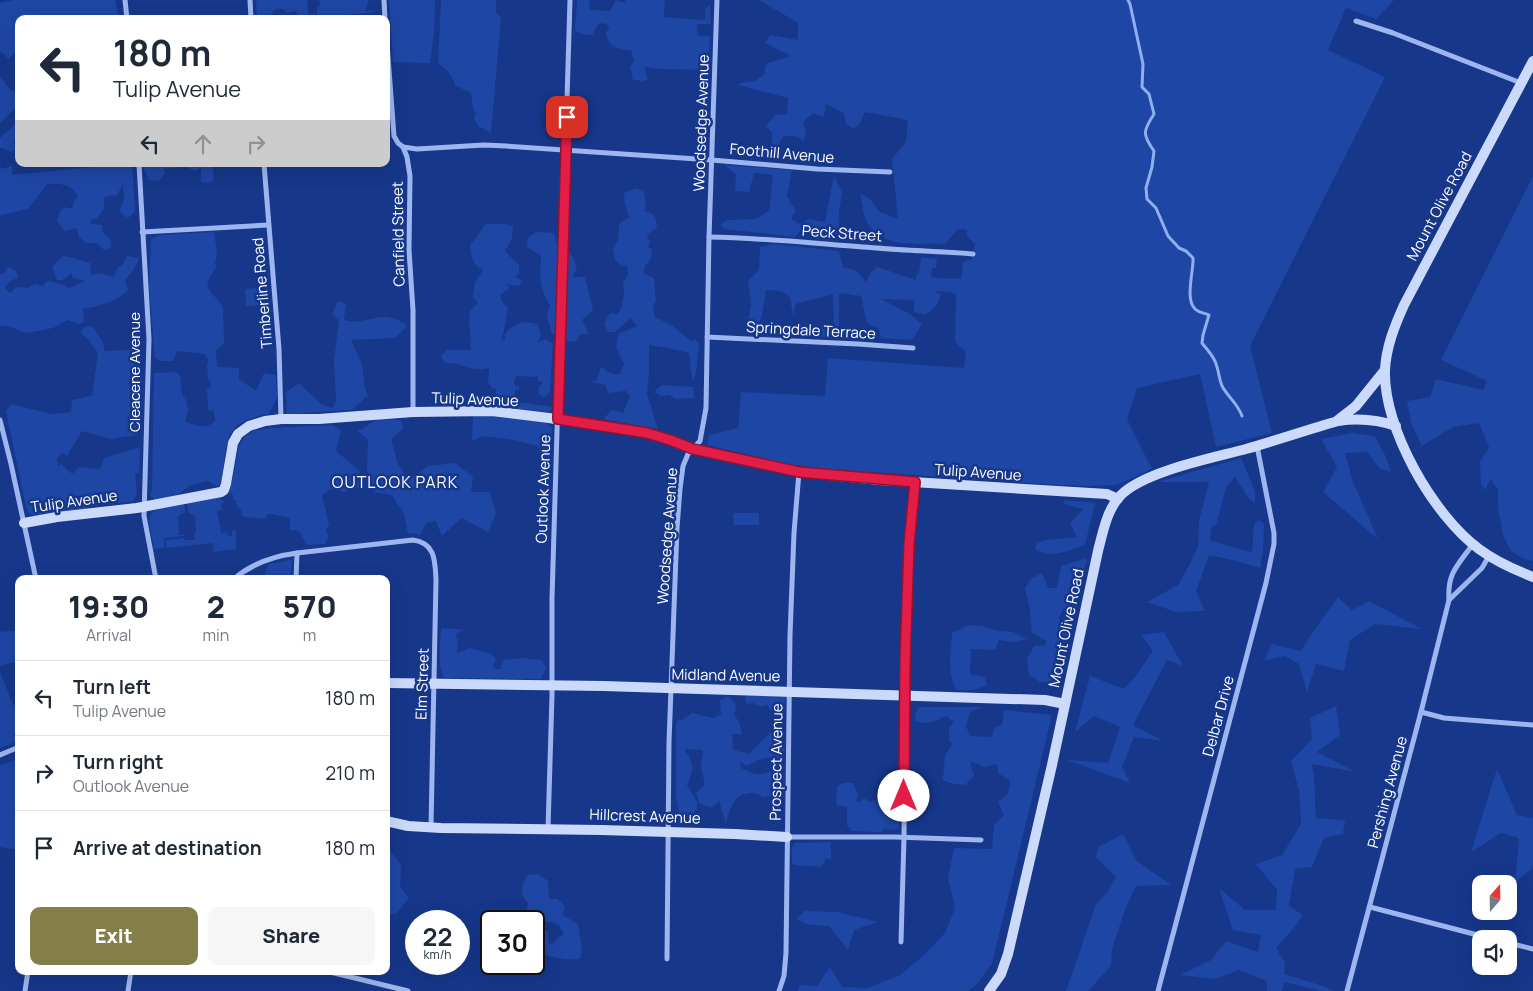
<!DOCTYPE html>
<html lang="en">
<head>
<meta charset="utf-8">
<style>
  body { margin:0; font-family:Manrope,sans-serif; background:#f6f6f7; color:#1f2937; height:100vh; display:flex; flex-direction:column; font-size:19px; white-space:nowrap }
  * { box-sizing:border-box; margin:0 }
  p { font-size:16px; color:#747a83 }
  .icon { flex:none; width:28px; height:28px; fill:none; stroke:currentColor; stroke-width:2; stroke-linecap:round; stroke-linejoin:round }
  .map { position:relative; flex:1; overflow:hidden }
  .side { position:absolute; left:15px; top:575px; width:375px; height:400px; display:flex; flex-direction:column; background:#fff; border-radius:10px; box-shadow:0 5px 20px #0002 }
  .side>* { flex:none }
  .hud { position:absolute; left:15px; top:15px; width:375px; height:152px; border-radius:10px; box-shadow:0 5px 20px #0002; background:#fff; color:#1f2937; overflow:hidden }
  .needle { width:32px; rotate:20deg }
  .fabs { position:absolute; left:1472px; top:875px; display:grid; gap:10px }
  .fabs a { display:grid; place-items:center; width:45px; height:45px; border-radius:10px; background:#fff; box-shadow:0 5px 20px #0002; font-size:25px }
  .speed { position:absolute; left:405px; top:910px; display:flex; gap:10px; font-size:25px; font-weight:700; text-align:center }
  .speed>* { display:grid; place-content:center; width:65px; height:65px; border-radius:50%; background:#fff; box-shadow:0 5px 20px #0002; line-height:1 }
  .speed small { font-size:12px; font-weight:400 }
  .speed .limit { border:2px solid #111; border-radius:8px; background:#fff; color:#111 }
  .pin { position:absolute; display:grid; place-items:center; width:42px; height:42px; color:#fff; margin:-21px; border-radius:10px; box-shadow:0 2px 8px #0006 }
  .me { position:absolute; width:55px; margin:-28px; rotate:0deg; stroke-linejoin:round; filter:drop-shadow(0 0 4px #0008) }
  .turn { display:flex; align-items:center; gap:18px; height:105px; padding:0 15px; font-size:22px }
  .turn .icon { width:65px; height:65px; stroke-width:2.5 }
  .turn b { display:block; font-size:35px; line-height:42px }
  .lanes { display:flex; align-items:center; height:48px; padding:0 15px; background:#0003; justify-content:center; gap:25px; direction:ltr }
  .lanes .off { opacity:.35 }
  .eta { display:flex; justify-content:space-evenly; align-items:center; height:85px; text-align:center }
  .eta b { font-size:30px; font-weight:800; line-height:35px }
  .cta { display:flex; gap:10px; margin-top:auto; padding:10px 15px }
  .cta a { flex:1; height:58px; border-radius:10px; background:#847f48; color:#fff; font-size:20px; font-weight:800; line-height:58px; text-align:center }
  .cta a+a { background:#f6f6f7; color:#1f2937 }
  ul { padding:0; list-style:none }
  li { display:flex; align-items:center; gap:15px; height:75px; padding:0 15px; border-top:1px solid #e0e1e3 }
  li div { flex:1 }
  li b { display:block; font-size:19px }
  li em { font-style:normal }
  .map>svg:first-child { display:block }
</style>
</head>
<body>
<div class="map">
<svg width="1533" height="991" viewBox="0 0 1533 991">
  <rect width="100%" height="100%" fill="#16378a"/>
  <g fill="#1e46a4">
    <path d="M13,0H115L119,19H19V39L16,40V51L9,59L0,51V3Z"/>
    <path d="M256,0H307L309,19H299L297,12L294,11L288,13C284,8 278,8 273,11L271,19H257Z"/>
    <path d="M319,0H369L365,11L375,10V12L327,17V19H317V7L320,6Z"/>
    <path d="M389,0H435L434,33L430,63L393,62Z"/>
    <path d="M441,0H496V13L501,17L491,133L478,126L474,118L476,113L473,109L471,93L455,85C453,75 446,69 438,63Z"/>
    <path d="M577,0H589L590,9L591,10L610,11L616,0L625,3L626,2L624,0H665L664,17L705,20V9L710,5L711,24H697L698,36H710L708,70L659,69L644,67L648,79L643,81L633,80L630,67L634,61L631,50C620,51 607,46 606,33L609,28L607,24L599,23L592,35L581,34L575,30Z"/>
    <path d="M759,0H1394L1376,19L1346,8L1328,50L1385,77L1250,346L1272,433L1216,447L1200,374L1137,388L1127,419L1152,469L1116,485L1091,486L1057,485L827,469L788,464L707,445L709,435L738,428L741,392L825,396L828,358L964,368L966,352L955,342L956,293L933,291L941,294C938,305 934,310 924,315L914,312V300L881,299L910,314L922,324L912,340L881,338L879,329L867,323L861,296L839,293V327L852,329L848,338L807,336L806,329L834,328L833,294L796,304L793,316L790,297L781,291L766,290L762,316L752,334H746L751,303L748,281L759,270L760,247L773,244L839,251L843,267L857,271L866,282L870,273L877,267L916,280V276L919,272L921,257L937,259L936,268H932L931,277L949,279V278L961,279L963,263L967,260H972L975,244L967,237V230L958,229L945,244C919,243 884,249 868,224C863,216 862,202 860,193L871,200L880,212L898,219L892,159L906,142L908,120L865,112L860,123L854,129L846,124L844,113L826,104L824,117L813,113L803,122L806,131L804,141L795,136H784C776,145 781,149 775,159L772,152V133L766,126L775,115L787,114L788,98L738,85L739,83L755,81L764,75L765,66L768,63L791,56L765,43L770,35L798,40V23Z"/>
    <path d="M0,77L11,90L19,94V105L0,123Z"/>
    <path d="M19,121V139L14,140V149L12,152L0,147V138Z"/>
    <path d="M105,164H132L135,211L128,218L119,211L124,200L123,184L117,195L104,197V209L97,218L90,220L91,224L102,225V231L111,241L110,249L104,250L97,243H86L79,237L77,228L64,231L57,221L59,214L64,207L73,209V202L78,197C72,183 61,184 47,184L28,209C19,210 8,215 0,215V167L5,169L12,165V175L103,166Z"/>
    <path d="M144,164H212L214,179L209,183L201,182V168L195,171L186,167L163,169L165,172L159,181L149,180L144,169Z"/>
    <path d="M724,165L792,170L787,196L796,211L791,219L799,224L809,219L825,222L834,175L842,193L839,212L838,241L816,239L815,230L808,233L800,231L795,237L724,229L720,224L728,220L755,219L769,211L773,175L754,173L749,192L735,191L736,174Z"/>
    <path d="M1533,176V561L1524,559L1511,551L1503,536L1498,507V490L1491,479L1485,490L1481,485L1480,462L1489,447L1479,423L1453,427L1422,446L1411,423L1407,401L1430,397L1436,379L1483,390L1487,381L1441,360Z"/>
    <path d="M636,188L644,192L646,206L644,211L653,214L656,220L657,228L648,234L647,238L650,242L648,247L652,250L651,259L644,267V274L654,278L655,294L656,300L653,307L655,317L671,325L691,341L695,340L699,344L696,373L693,381C690,372 691,363 689,353L667,348L649,345V373L647,394L658,429L603,419L612,410L623,413L630,396L626,391L608,393L605,385L591,382L597,380L601,367C607,371 613,376 620,374L624,364L616,348L618,334L637,326L631,318L615,332H608L604,324L610,313L618,314L622,306L624,294L623,283L628,274L627,266L619,264L615,259L613,249L618,240L619,224L629,217L625,205L624,193Z"/>
    <path d="M486,224H505L513,226L512,238L505,251L519,265V273L515,277L522,280L519,286L505,284L510,288L500,295L502,302L508,307L502,340H505V334C515,322 523,320 537,324L541,334L538,342L545,339L553,343L550,391L547,396L543,397L538,393L539,387L543,383L538,380V376L535,375L537,377L516,376L514,384L516,386H519V390H515V396H512V401L553,407L549,412L482,405H489L491,400H495L496,389L492,388L488,382L489,368C478,371 470,368 460,365C454,363 450,364 444,362L441,356L447,350H471C471,336 468,324 470,311L478,303L473,297L475,282L483,270C472,265 471,256 470,245Z"/>
    <path d="M214,232L217,253L215,264L217,266L207,282L209,290L223,306L224,343L216,351L217,366L219,367L239,368V379L256,391L264,373L276,375L277,398L269,414C229,421 228,432 223,469C222,475 223,482 217,487L208,481L189,486L174,497L155,500L150,495L152,490L154,373L176,372L180,376L182,394L187,402L188,411L185,421C194,426 208,430 215,420L214,411L208,410L207,389L211,388L210,381L208,380L207,364L209,361L204,354L180,351L177,352L173,361H160L155,358L149,286L151,239L160,235Z"/>
    <path d="M537,232L554,233L558,248C572,249 573,257 577,269L572,277H585L593,310L582,320L589,334H581L575,342L563,340L552,334L547,316L550,305C539,290 540,274 541,256L527,247C527,239 528,236 537,232Z"/>
    <path d="M63,256L73,258L90,263L91,275L100,273L114,277L117,268L122,265L127,256L140,258L132,272L125,280L128,290C117,302 99,306 83,309L84,322L79,324L68,320L53,328L26,333L8,326H0V274H4L8,267C15,269 17,270 18,278L13,280L10,281L5,288L10,293L16,287L28,288L36,284L43,286L47,281L59,283L69,288L85,281L73,278L71,273L63,280H57L52,267Z"/>
    <path d="M260,288L261,305L246,306L245,289Z"/>
    <path d="M338,301L346,304L344,320C368,327 382,306 407,326L395,338L351,340L362,364L365,389L368,395L352,410L287,414L286,392L299,383L321,404L332,408L336,401L334,361L339,321L332,314Z"/>
    <path d="M86,326L93,327L103,343L105,351L131,350L141,357L138,435L111,439L82,431L67,456L61,453L56,461L59,463L57,465L59,466L60,463L61,464L71,473H74L78,467L99,469L102,465L104,458L140,447L139,473H135L137,493L133,501L86,507V509L34,516L28,512L26,507L6,411L11,404L52,414L71,412L72,400L92,396L98,354L87,338L81,334L83,329Z"/>
    <path d="M662,385L693,387L694,398L676,399L669,395L661,396L654,392Z"/>
    <path d="M473,415H492L547,423L552,428L551,451L542,452L537,446L514,440L491,437L483,436L472,441Z"/>
    <path d="M378,419L401,420L403,429L391,439L398,464L408,480L428,466L455,463L473,477L471,492H490L496,514L488,532L461,518L442,536L436,521L426,523L420,535L414,533L408,534L404,514L392,495L374,492L367,472L368,440L358,431Z"/>
    <path d="M333,425L341,430L336,451L359,470L361,481L359,488L344,492L331,489L322,495L329,525L326,531L329,536L325,544L307,545L299,531L290,530V518L271,514L266,515V519L244,517L243,515H241L242,510L238,507L237,508L236,500H233V495L229,491L231,486L239,446L245,436L253,431L271,428Z"/>
    <path d="M1352,433L1375,436L1385,455L1391,472L1380,469L1367,452L1345,453L1353,482L1378,539L1323,492L1337,467L1321,439Z"/>
    <path d="M1241,458L1255,491V503L1249,499L1235,477L1226,488L1216,525L1211,528L1210,541L1252,552L1254,524L1259,520L1264,524L1263,552L1260,568L1233,560L1209,555L1196,591L1205,611L1176,612L1147,602L1178,585L1191,562L1198,546L1199,520L1209,482H1157Z"/>
    <path d="M221,496L220,499L226,502L221,504L222,510L217,511L221,533L227,532L228,536H232V531L236,530V549L214,552L213,543L166,548V540L184,538V540H195L194,533H196L195,516L188,512L187,502Z"/>
    <path d="M1065,500L1095,503L1085,545C1069,550 1050,560 1035,549L1037,543L1046,540L1077,537L1070,523L1083,509L1063,504Z"/>
    <path d="M184,503L185,512L178,516L179,535H184V536L164,538V548L154,549L149,521L151,513L160,508Z"/>
    <path d="M733,513H759V525H734Z"/>
    <path d="M1087,558L1074,615L1064,608L1059,617L1061,625L1069,627L1057,683L1040,682L1029,675L1027,659L1034,646L1046,645V641L1032,633L1029,605L1025,588L1032,578L1042,573L1048,588H1057L1061,566Z"/>
    <path d="M292,560L291,579H264L266,570L269,564Z"/>
    <path d="M1338,597L1352,610L1369,601L1422,629L1375,624L1350,640L1344,671L1316,664L1307,692L1299,664L1285,656L1264,661L1272,644L1301,651L1312,633Z"/>
    <path d="M969,625L983,626L994,630L1013,632L1027,639L1014,642L999,640L995,650L971,649L970,674L985,677L987,686L972,690H957C946,674 951,652 952,633Z"/>
    <path d="M441,628L465,630L456,634L458,644L457,653L469,648L489,653L496,658L493,667L496,669H500L504,660L522,658L542,660L546,668L541,679L445,678C436,668 441,642 441,628Z"/>
    <path d="M19,630V661L0,666V632Z"/>
    <path d="M1164,632L1183,666L1167,660L1133,725L1163,741L1134,737L1122,767L1130,783L1067,760L1108,763L1120,727L1094,716L1075,732L1090,676L1124,689L1135,677L1153,651L1141,635Z"/>
    <path d="M0,672L13,705H19V741L0,748Z"/>
    <path d="M750,693L783,694L786,698L784,704L777,711L771,710L766,704L762,707L753,703L747,704L745,697Z"/>
    <path d="M728,696C735,702 738,705 734,714L740,724L742,734H732L733,750L749,754L770,733L781,735L785,743L784,757L779,761L776,757C770,758 763,758 758,760C754,763 751,764 746,766L740,761L741,768C747,771 754,775 761,774C768,773 771,771 778,771L779,778L784,782V794L773,797L766,796L762,798L759,794C736,789 730,806 726,824L719,801L712,808L699,803L696,793L705,785L701,767L703,750L684,749C694,762 694,770 687,785L697,802V809L682,825L676,823V815L679,812L676,796V725L678,719L682,720L692,713L713,718L721,714L720,700Z"/>
    <path d="M1336,706L1340,735L1317,752L1356,772L1312,764L1314,776L1316,818L1345,820L1343,834L1324,838L1312,867L1295,869L1289,906L1303,915L1293,929L1276,948L1285,963L1284,974L1326,987L1333,991H1321L1284,982L1282,991H1267V981L1239,970L1216,979L1180,975L1211,960L1226,941L1258,952L1261,935L1233,930L1219,888L1245,910H1276L1277,890L1256,864L1282,855L1301,824L1299,791L1291,761L1312,739L1310,718Z"/>
    <path d="M919,707H983L970,712L966,726L970,736L992,737L994,728L1002,724L1004,710L1052,715L992,964L976,985L967,991H798L800,985L817,986L830,967L842,987L868,988L900,975L922,957L945,933L955,908L948,878L954,848L992,849L994,825L1004,815L998,802L1008,793L1010,781L998,773L997,764L984,767L970,761L974,776L965,785L949,783L943,780L945,756L952,744L949,740V728L954,722L946,716C934,721 929,726 916,721L915,715Z"/>
    <path d="M19,759V850L0,847V765Z"/>
    <path d="M1497,769L1517,815L1533,818V867L1515,883L1519,838L1501,833L1471,852Z"/>
    <path d="M844,783H853L858,794L856,801L860,802L864,798L870,802L878,799C885,803 892,803 899,807L897,815L899,818V829L893,830L884,829L881,832L851,831L847,825V807L837,805L836,801L837,786Z"/>
    <path d="M1123,834L1137,861L1171,885L1136,886L1125,909L1112,950L1111,966L1088,991H1066L1096,904L1108,892L1116,877L1096,857L1098,847Z"/>
    <path d="M831,842V859L825,858L824,864L822,865V867L794,865L792,863V847L795,843Z"/>
    <path d="M389,849L401,865L400,886L409,898L396,914H386V854Z"/>
    <path d="M538,874L548,881L549,899H557L565,906L563,915L578,924L582,951L580,959C564,960 545,958 534,947V930L540,929L548,931L549,943L553,944L557,938L564,934L559,925L552,922H539L526,913L528,903C519,894 521,885 528,875Z"/>
    <path d="M805,911L837,912L878,922L854,930L848,950L829,926L810,925L796,919Z"/>
  </g>
  <g fill="none" stroke-linecap="round" stroke-linejoin="round">
    <path stroke="#90aff2" stroke-width="3" d="M1128,0L1130,4L1143,64L1142,87L1149,94L1154,114C1143,131 1142,134 1154,151L1152,167L1146,188L1147,199L1156,208L1168,236L1179,248L1186,251L1193,258C1194,271 1183,304 1198,311C1201,313 1205,313 1209,315L1203,335L1202,343C1208,351 1215,357 1217,367C1219,373 1219,379 1222,386C1228,397 1238,404 1242,416"/>
    <g stroke="#9eb6ef" stroke-width="5">
      <path d="M125,0L127,19"/>
      <path d="M250,0L251,19"/>
      <path d="M384,0L385,19"/>
      <path d="M1356,21L1393,33L1521,83"/>
      <path d="M386,30L394,136L398,143L403,147L407,157L410,176L409,250L413,310V412"/>
      <path d="M403,147L417,149L484,145L506,146L712,160L817,169L890,172"/>
      <path d="M139,164L149,339L144,516L156,579"/>
      <path d="M264,164L279,349L281,419"/>
      <path d="M142,232L268,225"/>
      <path d="M709,237C765,238 821,244 877,248C909,251 941,251 973,254"/>
      <path d="M707,337L858,344L913,348"/>
      <path d="M0,420L11,464L36,579"/>
      <path d="M234,579C251,564 275,556 297,553L413,540C436,543 435,562 436,580L431,827"/>
      <path d="M296,579L297,553"/>
      <path d="M1449,600L1482,568L1489,556"/>
      <path d="M1421,712L1444,718L1533,725"/>
      <path d="M0,755L19,747"/>
      <path d="M548,829L552,695V598L570,0"/>
      <path d="M787,837H895L981,840"/>
      <path d="M1370,907L1493,939"/>
      <path d="M901,942L904,837L906,658L909,545L915,482"/>
      <path d="M1509,943L1533,949"/>
      <path d="M667,959L669,742L677,528L680,489L683,466L688,454L700,441L706,408L709,237L717,0"/>
      <path d="M326,971L408,991"/>
      <path d="M25,991L28,971"/>
      <path d="M128,991L131,971"/>
      <path d="M779,991L784,976L786,953L790,635L794,533L799,472"/>
      <path d="M1158,991L1266,583L1274,544V533L1257,446"/>
      <path d="M1347,991L1421,712L1449,600C1447,573 1458,565 1473,544"/>
    </g>
    <g stroke="#cbd9fa" stroke-width="10">
      <path d="M1533,61L1404,305C1395,325 1386,347 1385,370C1383,428 1433,515 1479,549C1495,561 1515,570 1533,577"/>
      <path d="M1338,420L1356,406L1385,370"/>
      <path d="M24,523L57,517L137,508L221,492L224,490L226,484L233,443L238,434L249,426L265,421L281,419H319L413,412L492,411L549,418L647,433L670,440L693,449L799,472L880,480L1107,494L1118,499"/>
      <path d="M386,683L603,686L1045,700L1065,704"/>
      <path d="M386,821L408,826L441,828L601,830L735,834L787,837"/>
      <path d="M989,991L1001,974L1008,954L1052,765L1098,551C1103,532 1107,509 1121,495C1145,471 1213,458 1246,449C1277,440 1307,430 1338,421C1358,418 1376,419 1396,426"/>
    </g>
  </g>
  <g fill="none" stroke-linecap="round" stroke-linejoin="round">
    <g stroke="#92132f" stroke-width="12">
      <path id="route" d="M567,117L558,419L647,433L670,440L693,449L799,472L915,482L909,545L905,664L904,796"/>
    </g>
    <use href="#route" stroke="#e11d48" stroke-width="9"/>
  </g>
  <g text-anchor="middle" dominant-baseline="central" stroke-width="5" stroke-linejoin="round" paint-order="stroke">
    <g font-size="15" fill="#fff" stroke="#16378a">
      <text transform="translate(701 123) rotate(-88)">Woodsedge Avenue</text>
      <text transform="translate(782 153) rotate(5)">Foothill Avenue</text>
      <text transform="translate(1439 206) rotate(-62)">Mount Olive Road</text>
      <text transform="translate(842 233) rotate(4)">Peck Street</text>
      <text transform="translate(398 234) rotate(-91)">Canfield Street</text>
      <text transform="translate(262 293) rotate(-95)">Timberline Road</text>
      <text transform="translate(811 330) rotate(3)">Springdale Terrace</text>
      <text transform="translate(134 372) rotate(-90)">Cleacene Avenue</text>
      <text transform="translate(475 399) rotate(2)">Tulip Avenue</text>
      <text transform="translate(978 472) rotate(4)">Tulip Avenue</text>
      <text transform="translate(543 489) rotate(-88)">Outlook Avenue</text>
      <text transform="translate(74 501) rotate(-8)">Tulip Avenue</text>
      <text transform="translate(667 536) rotate(-86)">Woodsedge Avenue</text>
      <text transform="translate(1066 628) rotate(-78)">Mount Olive Road</text>
      <text transform="translate(726 675) rotate(1)">Midland Avenue</text>
      <text transform="translate(422 684) rotate(-88)">Elm Street</text>
      <text transform="translate(1218 716) rotate(-75)">Delbar Drive</text>
      <text transform="translate(776 762) rotate(-89)">Prospect Avenue</text>
      <text transform="translate(1387 792) rotate(-75)">Pershing Avenue</text>
      <text transform="translate(645 816) rotate(2)">Hillcrest Avenue</text>
    </g>
    <g font-size="16" letter-spacing="1" fill="#fff" stroke="#16378a">
      <text x="395" y="482">OUTLOOK PARK</text>
    </g>
  </g>
</svg>
<div class="fabs">
<a><svg class="needle" viewBox="-14 -14 28 28"><path d="M0-13l5 13h-10z" fill="#e53935"/><path d="M0 13l5-13h-10z" fill="#747a83"/></svg></a>
<a><svg class="icon" aria-label="sound" viewBox="0 0 24 24"><path d="M4 9h4l5-4v14l-5-4H4zM17 9q2 3 0 6"/></svg></a>
</div>
<div class="speed"><div>22<small>km/h</small></div><div class="limit">30</div></div>
<div class="pin" style="left:567px;top:117px;background:#d93025"><svg class="icon" aria-label="arrive" viewBox="0 0 24 24"><path d="M6 21V4h12l-3 4 3 4H6"/></svg></div>
<svg class="me" style="left:904px;top:796px" viewBox="-20 -20 40 40"><circle r="19" fill="#fff"/><path d="M0-13L10 11 0 6-10 11z" fill="#e11d48"/></svg>
<div class="hud">
<div class="turn"><svg class="icon" aria-label="left" viewBox="0 0 24 24"><path d="M17 20v-9H6M10 6l-5 5 5 5"/></svg><div><b>180 m</b>Tulip Avenue</div></div>
<div class="lanes"><svg class="icon" aria-label="left" viewBox="0 0 24 24"><path d="M17 20v-9H6M10 6l-5 5 5 5"/></svg><svg class="icon off" aria-label="ahead" viewBox="0 0 24 24"><path d="M12 20V5M6 11l6-6 6 6"/></svg><svg class="icon off" aria-label="right" viewBox="0 0 24 24"><path d="M7 20v-9h11M14 6l5 5-5 5"/></svg></div>
</div>
<section class="side">
<div class="eta">
<div><b>19:30</b><p>Arrival</p></div>
<div><b>2</b><p>min</p></div>
<div><b>570</b><p>m</p></div>
</div>
<ul>
<li><svg class="icon" aria-label="left" viewBox="0 0 24 24"><path d="M17 20v-9H6M10 6l-5 5 5 5"/></svg><div><b>Turn left</b><p>Tulip Avenue</p></div><em>180 m</em></li>
<li><svg class="icon" aria-label="right" viewBox="0 0 24 24"><path d="M7 20v-9h11M14 6l5 5-5 5"/></svg><div><b>Turn right</b><p>Outlook Avenue</p></div><em>210 m</em></li>
<li><svg class="icon" aria-label="arrive" viewBox="0 0 24 24"><path d="M6 21V4h12l-3 4 3 4H6"/></svg><div><b>Arrive at destination</b></div><em>180 m</em></li>
</ul>
<div class="cta"><a>Exit</a><a>Share</a></div>
</section>
</div>
</body>
</html>
